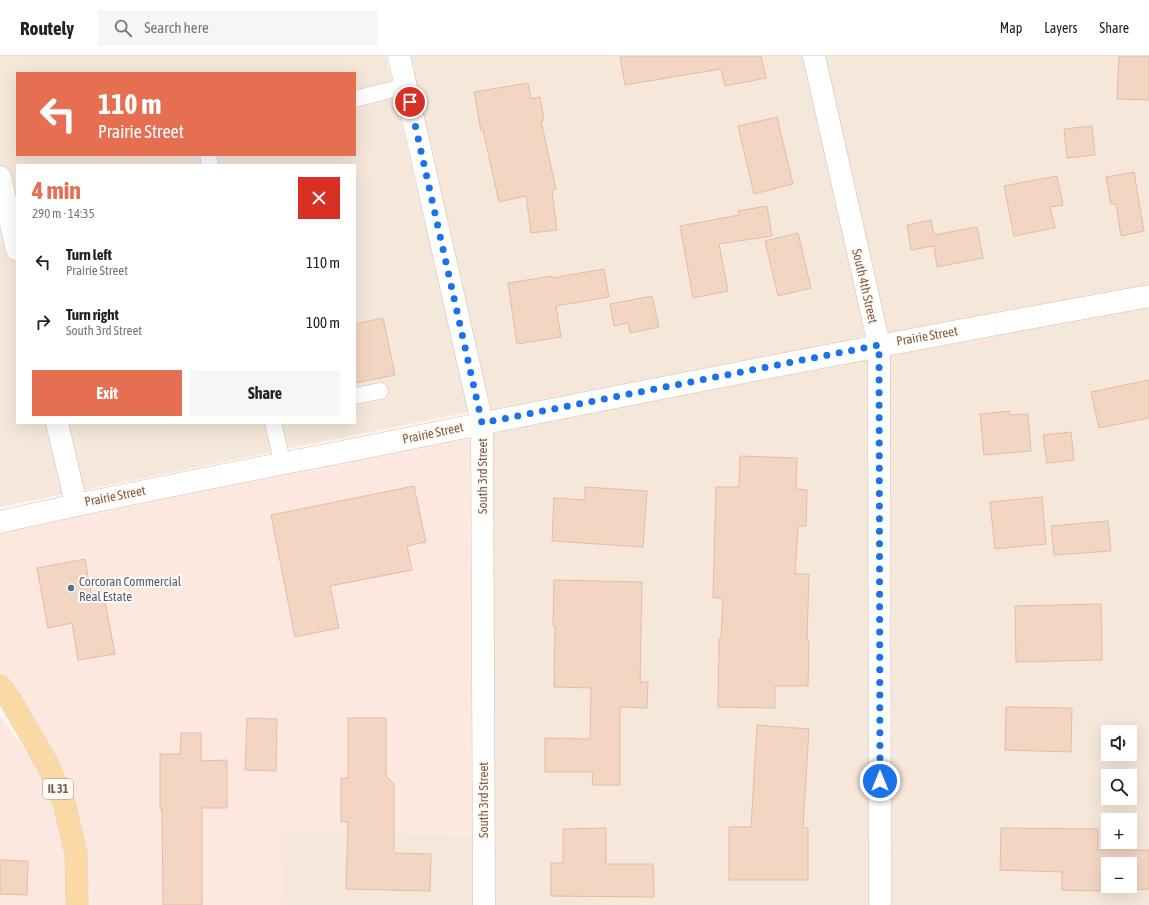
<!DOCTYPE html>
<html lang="en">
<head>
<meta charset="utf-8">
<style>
  body { margin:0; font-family:"Asap Condensed",sans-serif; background:#f6f6f6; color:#222; height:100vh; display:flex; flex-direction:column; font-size:15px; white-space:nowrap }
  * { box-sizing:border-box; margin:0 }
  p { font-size:13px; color:#767676 }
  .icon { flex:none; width:22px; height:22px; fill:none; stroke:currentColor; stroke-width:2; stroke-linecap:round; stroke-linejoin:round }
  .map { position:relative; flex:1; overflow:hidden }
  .drawer { position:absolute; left:16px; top:108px; width:340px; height:260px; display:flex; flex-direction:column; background:#fff; border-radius:0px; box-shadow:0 4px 16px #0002 }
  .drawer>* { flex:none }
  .top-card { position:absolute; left:16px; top:16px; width:340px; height:84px; border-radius:0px; box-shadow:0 4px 16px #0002; background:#e76f51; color:#fff; overflow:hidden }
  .buttons { position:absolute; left:1101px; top:669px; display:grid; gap:8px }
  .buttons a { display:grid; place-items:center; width:36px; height:36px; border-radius:0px; background:#fff; box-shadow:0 4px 16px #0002; font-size:20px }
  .pin { position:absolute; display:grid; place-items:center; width:34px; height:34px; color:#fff; margin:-17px; border:2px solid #fff; border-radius:50%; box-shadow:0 1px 4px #0007 }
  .me { position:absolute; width:44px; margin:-22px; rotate:0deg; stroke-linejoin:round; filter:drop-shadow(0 0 3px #0008) }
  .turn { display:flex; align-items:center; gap:14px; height:84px; padding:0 16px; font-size:18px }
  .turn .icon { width:52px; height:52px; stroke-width:2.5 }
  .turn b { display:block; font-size:28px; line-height:34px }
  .round { display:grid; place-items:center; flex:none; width:42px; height:42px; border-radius:0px; background:#f6f6f6 }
  .headline { display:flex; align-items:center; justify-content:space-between; height:68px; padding:0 16px }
  h1 { font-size:24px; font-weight:700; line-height:30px; color:#e76f51 }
  .cta { display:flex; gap:8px; margin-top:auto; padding:8px 16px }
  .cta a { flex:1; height:46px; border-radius:0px; background:#e76f51; color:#fff; font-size:16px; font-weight:700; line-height:46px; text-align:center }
  .cta a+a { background:#f6f6f6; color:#222 }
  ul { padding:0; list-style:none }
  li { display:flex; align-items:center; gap:12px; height:60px; padding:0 16px }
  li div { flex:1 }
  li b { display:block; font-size:15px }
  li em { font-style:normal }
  header { display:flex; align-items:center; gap:24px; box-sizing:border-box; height:56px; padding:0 20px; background:#fff; border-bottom:1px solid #e0e0e0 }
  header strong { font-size:19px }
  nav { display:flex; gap:22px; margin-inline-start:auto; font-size:14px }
  .search { width:280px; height:36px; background:#f6f6f6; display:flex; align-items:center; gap:10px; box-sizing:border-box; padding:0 14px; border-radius:0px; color:#767676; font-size:15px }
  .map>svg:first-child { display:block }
</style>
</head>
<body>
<header>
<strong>Routely</strong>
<div class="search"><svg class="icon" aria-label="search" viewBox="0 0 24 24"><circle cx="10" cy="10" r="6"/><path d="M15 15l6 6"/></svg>Search here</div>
<nav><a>Map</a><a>Layers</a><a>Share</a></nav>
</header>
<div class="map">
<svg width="1149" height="849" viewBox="0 0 1149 849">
  <rect width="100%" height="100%" fill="#fdf6ec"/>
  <g fill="#f5e8da" fill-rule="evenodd">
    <path d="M0,0H386L469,356L0,451ZM17,17H355V99H17ZM17,109H355V367H17Z"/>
    <path d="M410,0H805L868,281L488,357Z"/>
    <path d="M822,0H1149V230L886,281Z"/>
    <path d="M1149,249V849H492L491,373ZM1108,676H1130V698H1108ZM1108,720H1130V742H1108ZM1108,764H1130V786H1108ZM1108,808H1130V830H1108Z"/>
    <path d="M281,775L479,780L478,849H282Z"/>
  </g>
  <g fill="#fde8e0">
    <path d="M474,379L479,780L281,775L282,849H84L82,796L0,627V475Z"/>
    <path d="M0,660L43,718L70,800L71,849H0Z"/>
  </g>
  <g fill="#f3d5c3" stroke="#e6bba3" fill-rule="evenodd">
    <path d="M620,0H761L766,22L725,30L721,13L625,29Z"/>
    <path d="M1119,0H1149V44L1117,43Z"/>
    <path d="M528,27L531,43L540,41L544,64L541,65L556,133L552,134L557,174L531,177L526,140L499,146L483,74L481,75L474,36Z"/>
    <path d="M777,61L793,128L754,138L738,70Z"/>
    <path d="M1092,70L1095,99L1067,102L1064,73Z"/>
    <path d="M1134,116L1144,175L1121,180L1116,148H1111L1106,121Z"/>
    <path d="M1057,120L1063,149L1050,151L1055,172L1014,180L1004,130Z"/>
    <path d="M767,150L772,180L719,188L728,235L693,242L680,170L739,159L738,155Z"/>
    <path d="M931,164L934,179L977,171L983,202L937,211L934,190L911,194L907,169Z"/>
    <path d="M798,177L811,232L778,240L765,185Z"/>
    <path d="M604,213L609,241L556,250L561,281L517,288L508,227L552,220V222Z"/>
    <path d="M652,240L659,271L630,277L628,267L614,270L610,248Z"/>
    <path d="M383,262L395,319L355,327V268Z"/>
    <path d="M1149,324V362L1099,372L1091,336Z"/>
    <path d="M1010,355V359L1028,358L1031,395L984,399L980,358Z"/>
    <path d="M1071,376L1074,404L1047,407L1043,379Z"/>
    <path d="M740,400L797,402L796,433L807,434L806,470H798L795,518H809L807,584H809L808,630H775V652L718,651L719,583H721L723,542H713L716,431H739Z"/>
    <path d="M414,430L426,486L407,490L412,514L330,530L339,572L295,581L271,459Z"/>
    <path d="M585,431L647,435L643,491L552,485L554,442L585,444Z"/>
    <path d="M1042,441L1046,488L995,493L990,446Z"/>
    <path d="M1108,465L1111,495L1054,499L1051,470Z"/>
    <path d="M85,503L91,537L103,535L115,598L78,604L72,567L48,572L37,512Z"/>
    <path d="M554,524L642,526L640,626H648L647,652L620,651V729H592L593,716H545V682L590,683L591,632L554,631L555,570H553Z"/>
    <path d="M1101,548L1102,604L1016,606L1015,550Z"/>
    <path d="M1006,651L1072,652L1071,696L1005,694Z"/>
    <path d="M247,662L277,663L276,715L245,714Z"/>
    <path d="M348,662H386V720L394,728V797L431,798L430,835L346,833L348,766H341V722H348Z"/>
    <path d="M757,669L809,673L803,772H808V824H729V771H751Z"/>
    <path d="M181,677H201V705L227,704V752H202V849H163L162,753H160V698H180Z"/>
    <path d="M606,772V808H653L654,841L551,840V807H563V773Z"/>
    <path d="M1001,772L1098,773V794H1149V833L1097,835L1062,834V816L1000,814ZM1108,808H1130V830H1108Z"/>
    <path d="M0,804L28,805L27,839L0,838Z"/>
  </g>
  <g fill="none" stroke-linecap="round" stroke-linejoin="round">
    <g stroke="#d1beb0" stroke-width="17">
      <g id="lane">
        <path d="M355,43L406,30"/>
        <path d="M208,99L210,109"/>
        <path d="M355,340L380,335"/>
        <path d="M273,367L283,408"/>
      </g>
    </g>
    <g stroke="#d1beb0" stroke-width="23">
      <g id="street">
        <path d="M814,0L879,289L880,849"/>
        <path d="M0,121L17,194"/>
        <path d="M57,367L76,448"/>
      </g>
    </g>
    <g stroke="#d6c0b0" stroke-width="23">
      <g id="secondary">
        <path d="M399,0L482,367L484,849"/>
        <path d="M0,466C117,439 234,417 352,394C617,340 883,288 1149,240"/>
      </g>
    </g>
    <g stroke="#dad1cd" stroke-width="23">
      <path id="primary" d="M0,630L11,645L48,709L64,747L76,797L77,849"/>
    </g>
    <use href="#lane" stroke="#fff" stroke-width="16"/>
    <use href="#street" stroke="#fff" stroke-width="22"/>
    <use href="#secondary" stroke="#fff" stroke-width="22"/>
    <use href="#primary" stroke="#fbd9a5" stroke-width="22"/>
  </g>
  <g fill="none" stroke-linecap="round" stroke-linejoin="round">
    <path stroke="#1a73e8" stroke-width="7" stroke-dasharray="0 12.6" d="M410,46L482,367L879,289L880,725"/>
  </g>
  <circle fill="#5c6f8a" stroke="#fffaf3" stroke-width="1.5" cx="71" cy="532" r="4"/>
  <g text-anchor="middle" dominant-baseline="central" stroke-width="4" stroke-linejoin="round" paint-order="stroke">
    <rect fill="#fffaf3" stroke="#a28b7f" stroke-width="1" x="43" y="723" width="30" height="20" rx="3"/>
    <g font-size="12" font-weight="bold" fill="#7a5c4d">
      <text x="58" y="733">IL 31</text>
    </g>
    <g font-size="13" fill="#7a5c4d" stroke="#fffaf3">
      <text transform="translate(865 230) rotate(77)">South 4th Street</text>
      <text transform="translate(927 280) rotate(-10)">Prairie Street</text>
      <text transform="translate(433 377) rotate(-12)">Prairie Street</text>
      <text transform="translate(482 420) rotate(-90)">South 3rd Street</text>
      <text transform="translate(115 440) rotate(-11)">Prairie Street</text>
      <text transform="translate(483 744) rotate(-90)">South 3rd Street</text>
    </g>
    <g font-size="13" fill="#4e5e75" stroke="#fffaf3" text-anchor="start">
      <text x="79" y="525">Corcoran Commercial<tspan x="79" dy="15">Real Estate</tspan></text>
    </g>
  </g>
</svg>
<div class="buttons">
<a><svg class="icon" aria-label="sound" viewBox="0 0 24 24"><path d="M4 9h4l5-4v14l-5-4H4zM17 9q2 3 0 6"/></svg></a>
<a><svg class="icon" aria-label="search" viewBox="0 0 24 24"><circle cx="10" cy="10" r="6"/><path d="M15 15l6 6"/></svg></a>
<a>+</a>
<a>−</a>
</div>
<div class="pin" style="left:410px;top:46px;background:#d93025"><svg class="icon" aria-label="arrive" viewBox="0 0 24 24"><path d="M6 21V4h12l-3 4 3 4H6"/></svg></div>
<svg class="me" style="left:880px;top:725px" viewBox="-20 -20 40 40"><circle r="17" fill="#1a73e8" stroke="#fff" stroke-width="3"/><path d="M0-11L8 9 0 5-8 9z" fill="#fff"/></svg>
<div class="top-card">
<div class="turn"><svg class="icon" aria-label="left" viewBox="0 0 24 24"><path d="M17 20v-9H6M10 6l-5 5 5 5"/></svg><div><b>110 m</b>Prairie Street</div></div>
</div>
<section class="drawer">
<div class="headline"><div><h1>4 min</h1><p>290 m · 14:35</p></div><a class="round" style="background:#d93025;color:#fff"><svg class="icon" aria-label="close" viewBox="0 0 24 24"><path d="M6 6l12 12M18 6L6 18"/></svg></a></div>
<ul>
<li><svg class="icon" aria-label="left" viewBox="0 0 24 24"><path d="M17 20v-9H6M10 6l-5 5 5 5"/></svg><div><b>Turn left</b><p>Prairie Street</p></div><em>110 m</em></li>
<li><svg class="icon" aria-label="right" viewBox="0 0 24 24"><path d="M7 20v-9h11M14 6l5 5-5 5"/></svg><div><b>Turn right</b><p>South 3rd Street</p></div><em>100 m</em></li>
</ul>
<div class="cta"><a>Exit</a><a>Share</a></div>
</section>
</div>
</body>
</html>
